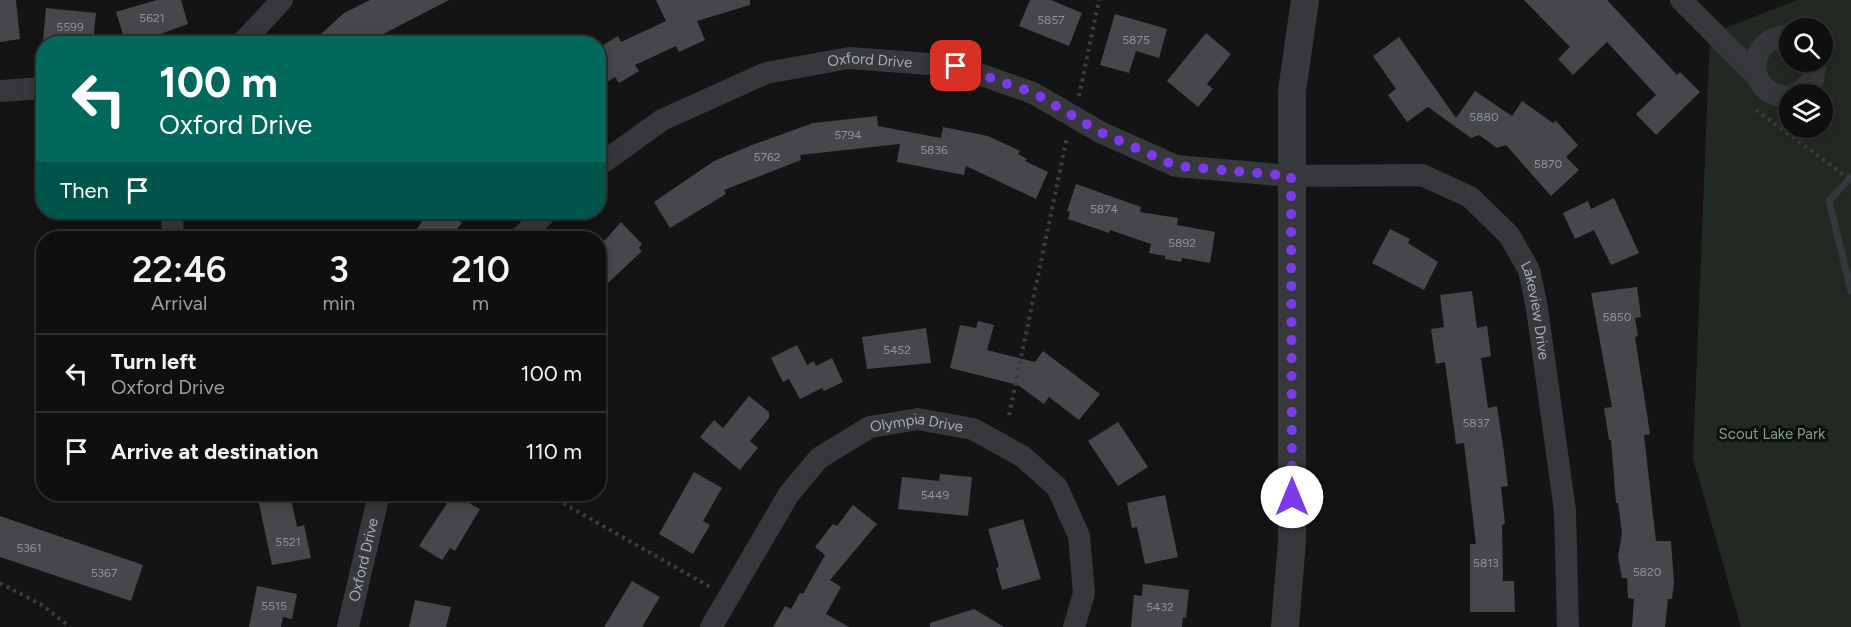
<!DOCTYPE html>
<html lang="en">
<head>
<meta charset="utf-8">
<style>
  body { margin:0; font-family:Figtree,sans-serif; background:#1d1d1e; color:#f1f3f6; height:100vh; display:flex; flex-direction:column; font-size:22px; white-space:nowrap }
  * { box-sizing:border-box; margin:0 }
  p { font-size:20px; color:#9b9c9f }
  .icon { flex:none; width:33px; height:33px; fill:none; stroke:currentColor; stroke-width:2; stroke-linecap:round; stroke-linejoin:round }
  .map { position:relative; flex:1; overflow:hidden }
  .details { position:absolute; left:36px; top:231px; width:570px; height:270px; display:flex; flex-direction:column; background:#0f0f10; border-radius:24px; box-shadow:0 3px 15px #0003,0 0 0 2px #2f2f30 }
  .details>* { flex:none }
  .hud { position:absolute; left:36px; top:36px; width:570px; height:183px; border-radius:24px; box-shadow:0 3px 15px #0003,0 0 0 2px #2f2f30; background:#00695c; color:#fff; overflow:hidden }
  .controls { position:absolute; left:1779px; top:18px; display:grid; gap:12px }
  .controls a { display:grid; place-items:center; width:54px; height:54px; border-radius:50%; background:#0f0f10; box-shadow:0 3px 15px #0003,0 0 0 2px #2f2f30; font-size:30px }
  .pin { position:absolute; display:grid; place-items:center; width:51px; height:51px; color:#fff; margin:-26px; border-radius:12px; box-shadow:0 3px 9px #0006 }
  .me { position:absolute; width:66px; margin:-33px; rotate:0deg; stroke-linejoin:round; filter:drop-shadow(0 0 4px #0008) }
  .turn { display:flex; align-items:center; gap:21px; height:126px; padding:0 24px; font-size:27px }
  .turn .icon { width:78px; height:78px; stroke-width:2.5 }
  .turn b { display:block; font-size:42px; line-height:51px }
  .then { display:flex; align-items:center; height:57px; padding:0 24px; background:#0003; gap:12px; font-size:22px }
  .eta { display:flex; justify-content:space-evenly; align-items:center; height:102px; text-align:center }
  .eta b { font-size:36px; font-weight:600; line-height:42px }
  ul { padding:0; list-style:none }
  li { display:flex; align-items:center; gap:18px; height:78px; padding:0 24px; border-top:2px solid #2f2f30 }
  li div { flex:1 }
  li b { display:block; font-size:22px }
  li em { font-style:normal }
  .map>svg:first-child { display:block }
</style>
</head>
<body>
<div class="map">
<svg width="1851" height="627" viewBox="0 0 1851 627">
  <rect width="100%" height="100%" fill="#141415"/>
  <path fill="#222923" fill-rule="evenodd" d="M1797,0H1851V627H1741L1693,458L1710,34ZM1790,28H1822V62H1790ZM1790,94H1822V128H1790Z"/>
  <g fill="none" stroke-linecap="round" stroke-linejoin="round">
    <path stroke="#31383e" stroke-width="7" d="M1851,177L1829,201L1851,291"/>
  </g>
  <g fill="#46474a">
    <path d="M0,0H16L20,39L0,42Z"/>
    <path d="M157,0H181L188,24L155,36L158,44H126L116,12Z"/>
    <path d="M370,0H449L364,44H310L344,13Z"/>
    <path d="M656,0H750V5L697,21L705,40L679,52L676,46L635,65L639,71L619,83L615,77L598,88V48L618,36L621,42L666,21Z"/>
    <path d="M1030,0H1051L1082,13L1069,46L1019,26Z"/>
    <path d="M1524,0H1607L1677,75L1680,72L1700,92L1656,135L1636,114L1656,95L1607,42L1573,75L1558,59L1570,47Z"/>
    <path d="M46,8L96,13L93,44L43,41Z"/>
    <path d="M1115,14L1167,29L1159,58L1136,51L1129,73L1100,65Z"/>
    <path d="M1206,33L1231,54L1207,84L1213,89L1198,107L1167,81Z"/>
    <path d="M1399,37L1456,118L1475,91L1512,116L1522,101L1553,123L1556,121L1578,145L1566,157L1579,170L1551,196L1506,145L1497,148L1479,135L1471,138L1428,107L1407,122L1388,95L1396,89L1373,56Z"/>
    <path d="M877,116L878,126L941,138L943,127L988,136L1020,151L1018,154L1027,159L1025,161L1048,172L1036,199L966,166L964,175L897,162L900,144L800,155L801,160L724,190L726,194L670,228L654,202L714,161L752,145L813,123Z"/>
    <path d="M1076,184L1141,207L1140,212L1178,218L1177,225L1215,232L1210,263L1182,258L1181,262L1165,259V256L1149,253L1151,244L1110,230L1109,233L1068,219L1070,212L1067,211Z"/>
    <path d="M1614,198L1639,253L1611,265L1594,230L1575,239L1563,213L1588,201L1591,209Z"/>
    <path d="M408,212H447L462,223L449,238H410L422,222Z"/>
    <path d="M621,222L642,244L639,248L642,251L607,284L598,275V248Z"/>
    <path d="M1390,229L1410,239L1408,243L1438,262L1424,290L1372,263Z"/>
    <path d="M1637,287L1641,317L1635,318L1638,336L1635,337L1650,434L1644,435L1656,541H1671L1674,583L1672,599H1668L1665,627H1632L1634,599L1628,598L1627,578H1622L1618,557L1622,533L1618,503H1616L1611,440H1609L1604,408L1612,407L1591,293Z"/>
    <path d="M1472,291L1477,328L1487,326L1491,356L1481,358L1488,408L1497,406L1504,453L1508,486L1501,487L1505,524L1502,525L1503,581H1514L1515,612H1470V544H1476L1464,443L1456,444L1445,362L1436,364L1431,329L1444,327L1440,295Z"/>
    <path d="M978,321L994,325L987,350L1035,362L1043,351L1100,394L1079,420L1049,397L1044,404L1018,385L950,368L960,325L976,328Z"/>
    <path d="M926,328L931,363L867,369L862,337Z"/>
    <path d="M797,345L807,365L814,361L816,366L832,358L843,382L824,391L822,388L800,399L789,379L783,382L771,358Z"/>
    <path d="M749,396L769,412V418L750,441L758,448L740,470L700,437L714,420L723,428Z"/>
    <path d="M1118,422L1148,467L1118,486L1088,441Z"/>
    <path d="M694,472L722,488L703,521L710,525L693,554L659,534Z"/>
    <path d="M940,474L972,477L968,516L898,509L902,477L939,481Z"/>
    <path d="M257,494H290L297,527L304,525L311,558L272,565Z"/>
    <path d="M453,494L480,509L455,551L450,548L442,560L419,546Z"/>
    <path d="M1165,495L1178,557L1145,564L1137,527L1132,528L1127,503Z"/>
    <path d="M853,505L877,524L830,580L841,587L826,614L849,627H773L785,606L791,609L800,593L803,594L825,555L815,547L833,524L837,526Z"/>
    <path d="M0,516L143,565L131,601L0,557Z"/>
    <path d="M1023,519L1041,579L1002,590L996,568L999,567L988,529Z"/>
    <path d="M632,581L660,597L642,627H604Z"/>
    <path d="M1143,584L1189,590L1186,618L1183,617L1182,627H1131L1134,595L1142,596Z"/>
    <path d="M257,586L297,594L292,619L283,617L281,627H249Z"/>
    <path d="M415,600L451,607L446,627H409Z"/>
    <path d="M974,609L1004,627H930V623Z"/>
  </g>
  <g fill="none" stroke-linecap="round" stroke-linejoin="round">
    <g stroke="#3b3d40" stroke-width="4" stroke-dasharray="3 4.5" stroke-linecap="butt">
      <path d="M1079,96L1099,0"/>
      <path d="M1756,110L1851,180"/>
      <path d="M1009,415L1067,137"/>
      <path d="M535,494L561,502L712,588"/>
      <path d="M0,583L42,605L70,627"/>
    </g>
    <g stroke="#37383b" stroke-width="22">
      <path d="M1681,0L1756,75"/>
      <path d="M1790,36C1744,36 1744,97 1790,97"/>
      <path d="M241,44L282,0"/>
      <path d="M0,91L44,88"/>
      <path d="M1797,94L1813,80L1816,62"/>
      <path id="s1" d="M598,166L662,120L766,73L849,58L956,66L1033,93L1100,132L1176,166L1291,176L1422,175L1470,197L1509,235L1529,270L1537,308L1565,511L1568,627"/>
      <path d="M172,212L173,238"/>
      <path d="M520,238L547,212"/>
      <path id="s2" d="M348,627L379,494"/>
      <path id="s3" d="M711,627L789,494L819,458L870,427L918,419L973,429L1022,456L1057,487L1079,536L1084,593L1074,627"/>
    </g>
    <path stroke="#37383b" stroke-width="28" d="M1285,627L1292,541V91L1305,0"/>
  </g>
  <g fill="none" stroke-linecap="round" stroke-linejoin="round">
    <path stroke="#7c3aed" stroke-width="10" stroke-dasharray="0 18" d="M956,66L1034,93L1100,132L1176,166L1291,176L1292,497"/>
  </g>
  <g text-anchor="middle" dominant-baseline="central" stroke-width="6" stroke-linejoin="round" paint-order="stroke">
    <g font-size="12" fill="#8f929a">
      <text x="152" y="18">5621</text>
      <text x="1051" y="20">5857</text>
      <text x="70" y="27">5599</text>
      <text x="1136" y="40">5875</text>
      <text x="1484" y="117">5880</text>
      <text x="848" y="135">5794</text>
      <text x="934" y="150">5836</text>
      <text x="767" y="157">5762</text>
      <text x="1548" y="164">5870</text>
      <text x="1104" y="209">5874</text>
      <text x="1182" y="243">5892</text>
      <text x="1617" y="317">5850</text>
      <text x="897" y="350">5452</text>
      <text x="1476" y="423">5837</text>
      <text x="935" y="495">5449</text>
      <text x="288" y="542">5521</text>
      <text x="29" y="548">5361</text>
      <text x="1486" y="563">5813</text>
      <text x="1647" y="572">5820</text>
      <text x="104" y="573">5367</text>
      <text x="274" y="606">5515</text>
      <text x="1160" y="607">5432</text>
    </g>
    <g font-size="15" fill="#a7abb4" stroke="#0f0f10">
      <text stroke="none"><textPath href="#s1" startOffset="298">Oxford Drive</textPath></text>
      <text stroke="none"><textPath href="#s1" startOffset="1062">Lakeview Drive</textPath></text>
      <text stroke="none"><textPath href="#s3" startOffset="308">Olympia Drive</textPath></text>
      <text stroke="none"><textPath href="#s2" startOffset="69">Oxford Drive</textPath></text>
    </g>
    <g font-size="15" fill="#809c82" stroke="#0f0f10">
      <text x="1772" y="434">Scout Lake Park</text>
    </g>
  </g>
</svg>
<div class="controls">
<a><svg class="icon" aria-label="search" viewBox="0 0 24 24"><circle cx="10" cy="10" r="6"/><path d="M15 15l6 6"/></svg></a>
<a><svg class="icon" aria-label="layers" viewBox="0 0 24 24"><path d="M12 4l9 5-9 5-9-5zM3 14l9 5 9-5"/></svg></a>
</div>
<div class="pin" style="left:956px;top:66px;background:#d93025"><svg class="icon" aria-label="arrive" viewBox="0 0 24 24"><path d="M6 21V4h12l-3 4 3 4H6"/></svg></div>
<svg class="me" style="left:1292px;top:497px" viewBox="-20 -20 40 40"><circle r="19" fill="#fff"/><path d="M0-13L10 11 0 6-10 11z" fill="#7c3aed"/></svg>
<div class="hud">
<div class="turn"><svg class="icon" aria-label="left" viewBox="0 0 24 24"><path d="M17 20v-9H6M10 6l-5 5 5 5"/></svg><div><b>100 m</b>Oxford Drive</div></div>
<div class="then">Then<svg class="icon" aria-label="arrive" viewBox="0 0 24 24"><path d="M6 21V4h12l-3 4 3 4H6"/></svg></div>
</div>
<section class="details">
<div class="eta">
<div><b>22:46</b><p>Arrival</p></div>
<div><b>3</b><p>min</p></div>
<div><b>210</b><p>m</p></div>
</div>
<ul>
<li><svg class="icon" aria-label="left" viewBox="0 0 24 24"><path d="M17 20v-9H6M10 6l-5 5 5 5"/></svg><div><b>Turn left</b><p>Oxford Drive</p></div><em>100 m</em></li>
<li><svg class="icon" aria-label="arrive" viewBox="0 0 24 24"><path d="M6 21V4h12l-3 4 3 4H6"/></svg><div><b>Arrive at destination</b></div><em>110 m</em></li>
</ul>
</section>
</div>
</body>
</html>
